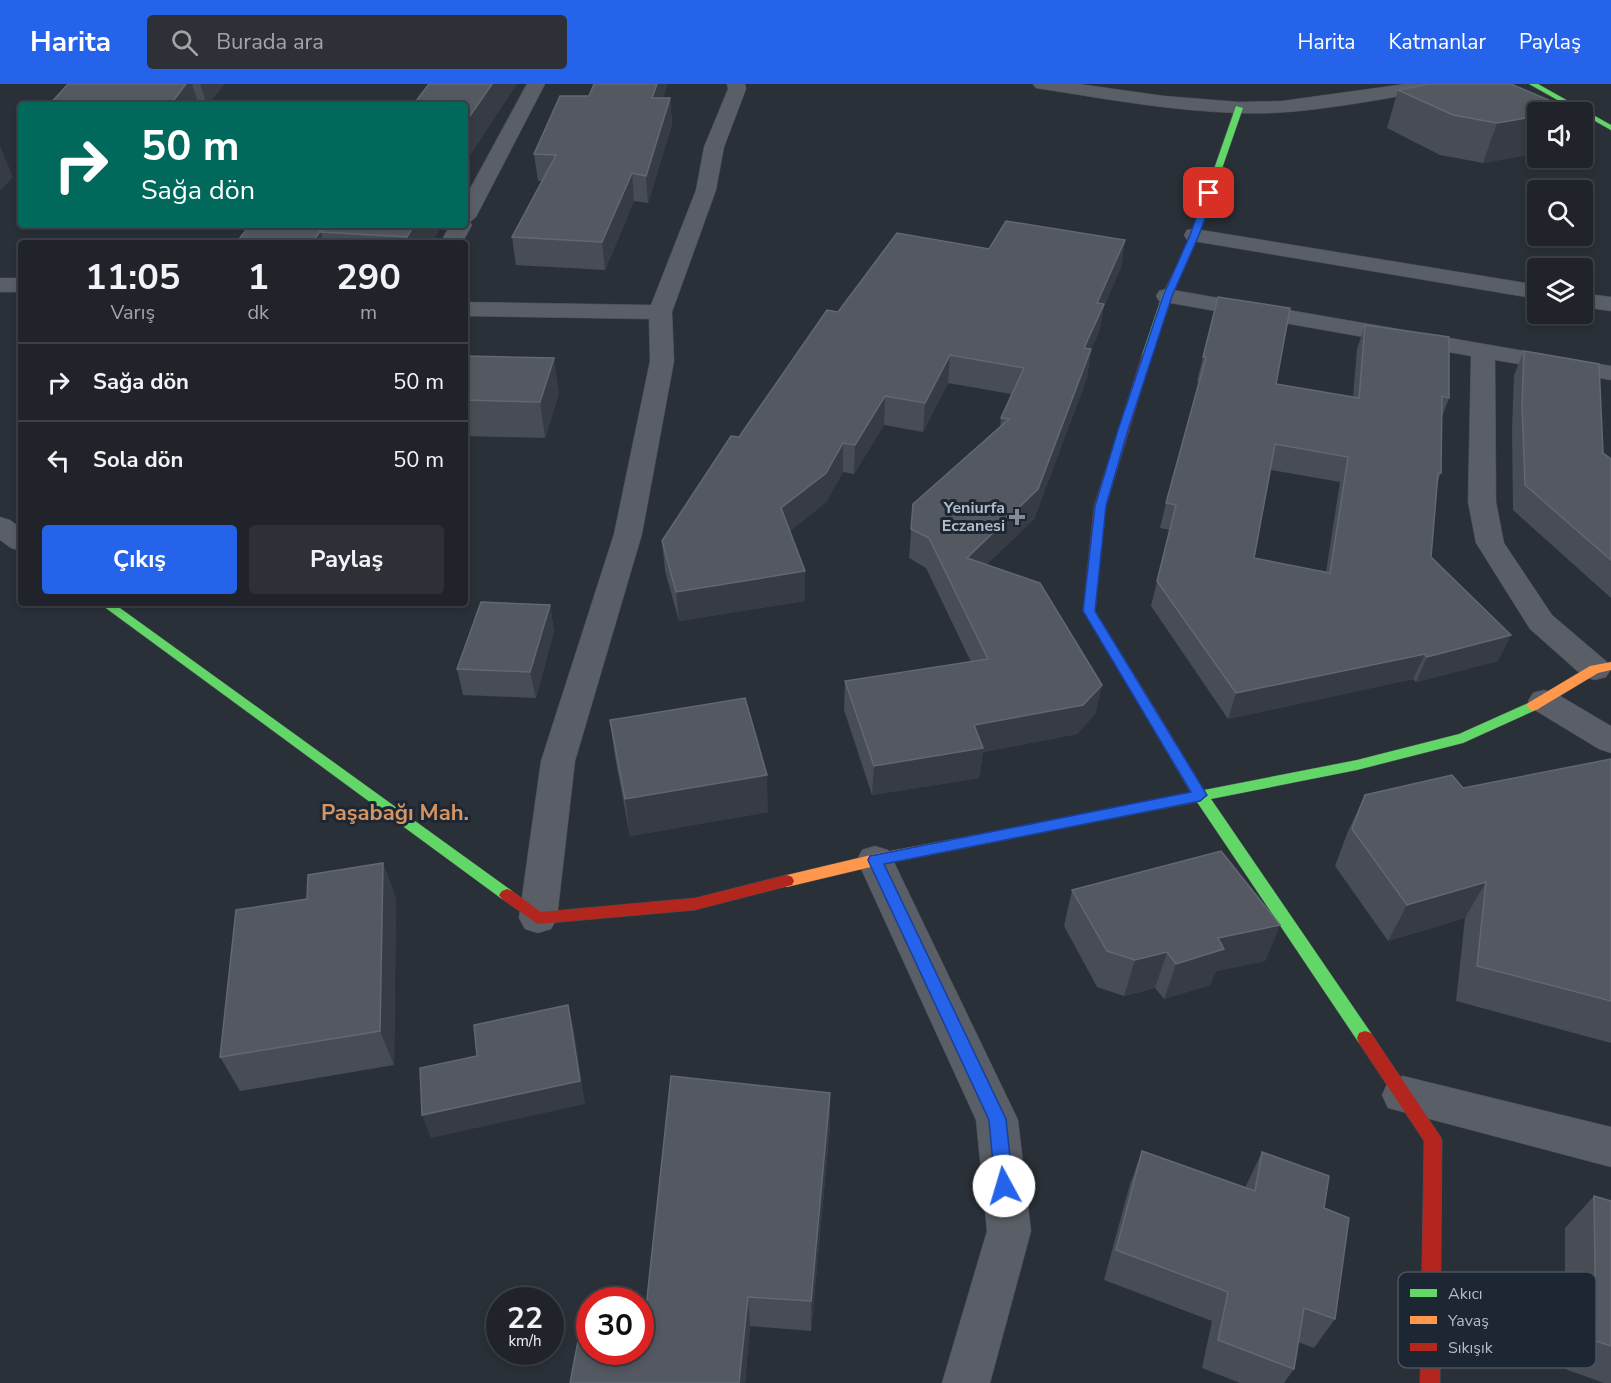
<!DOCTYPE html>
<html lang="tr">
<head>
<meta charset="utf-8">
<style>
  body { margin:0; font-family:"Nunito Sans",sans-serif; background:#2d3036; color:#f1f3f6; height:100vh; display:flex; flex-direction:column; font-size:22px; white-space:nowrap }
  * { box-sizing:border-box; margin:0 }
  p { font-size:20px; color:#a2a4a8 }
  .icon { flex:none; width:33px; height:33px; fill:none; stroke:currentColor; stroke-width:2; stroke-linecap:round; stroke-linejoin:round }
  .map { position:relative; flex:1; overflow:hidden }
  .sheet { position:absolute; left:18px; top:156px; width:450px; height:366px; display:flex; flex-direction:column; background:#20242a; border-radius:6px; box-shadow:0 3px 9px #0003,0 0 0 2px #3d4147 }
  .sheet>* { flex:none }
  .hud { position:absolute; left:18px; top:18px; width:450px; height:126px; border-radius:6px; box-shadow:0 3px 9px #0003,0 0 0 2px #3d4147; background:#00695c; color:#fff; overflow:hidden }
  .tools { position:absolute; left:1527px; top:18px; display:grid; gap:12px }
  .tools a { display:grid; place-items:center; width:66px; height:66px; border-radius:6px; background:#20242a; box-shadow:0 3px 9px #0003,0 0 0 2px #3d4147; font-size:30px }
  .speed { position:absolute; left:486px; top:1203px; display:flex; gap:12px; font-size:30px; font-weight:700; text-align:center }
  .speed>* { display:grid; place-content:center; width:78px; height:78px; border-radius:50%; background:#20242a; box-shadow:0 3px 9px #0003,0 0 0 2px #3d4147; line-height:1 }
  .speed small { font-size:15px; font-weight:400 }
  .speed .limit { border:9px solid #d22; background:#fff; color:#111 }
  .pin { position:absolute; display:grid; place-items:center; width:51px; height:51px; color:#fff; margin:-26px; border-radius:12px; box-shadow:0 3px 9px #0006 }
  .me { position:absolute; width:66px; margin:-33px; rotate:354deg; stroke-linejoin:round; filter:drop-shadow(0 0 4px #0008) }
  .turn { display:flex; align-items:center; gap:21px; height:126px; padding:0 24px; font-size:27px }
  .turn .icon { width:78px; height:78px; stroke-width:2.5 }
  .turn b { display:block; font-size:42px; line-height:51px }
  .eta { display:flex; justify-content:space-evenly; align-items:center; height:102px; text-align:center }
  .eta b { font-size:36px; font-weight:700; line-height:42px }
  .button { display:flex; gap:12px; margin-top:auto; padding:12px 24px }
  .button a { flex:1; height:69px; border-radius:6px; background:#2563eb; color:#fff; font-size:24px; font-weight:700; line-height:69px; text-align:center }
  .button a+a { background:#2d3036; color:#f1f3f6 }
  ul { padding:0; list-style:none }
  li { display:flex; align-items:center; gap:18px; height:78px; padding:0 24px; border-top:2px solid #3d4147 }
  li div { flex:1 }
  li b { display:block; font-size:22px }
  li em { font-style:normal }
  header { display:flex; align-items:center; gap:36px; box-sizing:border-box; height:84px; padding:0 30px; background:#2563eb; color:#fff }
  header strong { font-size:28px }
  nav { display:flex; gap:33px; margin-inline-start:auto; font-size:21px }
  .search { width:420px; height:54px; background:#2d3036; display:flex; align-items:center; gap:15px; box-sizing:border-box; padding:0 21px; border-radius:6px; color:#a2a4a8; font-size:22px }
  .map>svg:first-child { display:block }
</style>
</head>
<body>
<header>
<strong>Harita</strong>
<div class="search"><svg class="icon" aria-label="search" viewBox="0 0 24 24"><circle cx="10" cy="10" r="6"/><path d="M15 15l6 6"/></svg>Burada ara</div>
<nav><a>Harita</a><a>Katmanlar</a><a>Paylaş</a></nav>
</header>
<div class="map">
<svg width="1611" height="1299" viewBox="0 0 1611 1299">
  <rect width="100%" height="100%" fill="#2a3038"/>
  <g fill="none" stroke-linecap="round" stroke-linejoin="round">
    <g stroke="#484c55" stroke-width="1">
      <g id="street">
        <path d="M527,0H545L476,133L470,138L472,141L462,159H440L450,141H465V114Z"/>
        <path d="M727,0H745L746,5L724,63L716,106L672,228L674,277L642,450L575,677L557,834L551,845L538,849L525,845L519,834L541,677L614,450L650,277L649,235L465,232V218L651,221L696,106L704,63L728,5Z"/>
        <path d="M1033,0H1079L1164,12L1239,18L1282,17L1405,0H1452L1449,4L1443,5C1378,15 1303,32 1238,29C1172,27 1107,15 1042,5L1036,4Z"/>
        <path d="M1195,145L1538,201V215L1187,156L1184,151L1187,146Z"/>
        <rect x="0" y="194" width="21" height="14"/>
        <path d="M1167,205L1611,282V296L1495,276L1496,418L1504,459L1552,531L1606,577L1611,585L1606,593L1595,596L1584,593L1530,545L1476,459L1468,418L1471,272L1159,217L1156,212L1159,207Z"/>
        <path d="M1582,209L1611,213V227L1582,223Z"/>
        <path d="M0,433L10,436L21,444V467L11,464L0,456Z"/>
        <path d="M1544,606L1555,609L1611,642V669L1599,665L1533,625L1528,617L1533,609Z"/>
        <path d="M875,762L888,766L893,776L1018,1036L1031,1147L990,1299H942L987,1147L976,1036L857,776L862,766Z"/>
        <path d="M1403,992L1611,1043V1083L1388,1024L1382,1011L1388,998Z"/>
      </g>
    </g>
    <g stroke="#484c55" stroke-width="1">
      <g id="fast">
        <path d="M1529,0H1538L1611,41V46Z"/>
        <path d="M1236,22L1243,24L1199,151L1172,212L1152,271L1147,274L1143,273L1142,271L1162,212L1191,151Z"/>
        <path d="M99,519H113L512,807L515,811L512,815L507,817L502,815Z"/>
        <path d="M1533,617L1538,619L1540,622L1538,625L1463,659L1357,686L1211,715L1371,949L1373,954L1371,959L1365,961L1359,959L1197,718L1080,741L1075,740L1073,736L1075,732L1080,731L1191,709L1142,626L1149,621L1154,623L1204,706L1357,676L1459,650Z"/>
      </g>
    </g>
    <g stroke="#484c55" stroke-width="1">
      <g id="slow">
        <path d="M1611,578V586L1598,589L1538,625L1533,627L1526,622L1528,619L1590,582Z"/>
        <path d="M1080,731L1085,732L1087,736L1085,740L875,782L787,803L782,801L780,797L782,793L787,791L875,770Z"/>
      </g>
    </g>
    <g stroke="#484c55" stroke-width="1">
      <g id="jam">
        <path d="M1147,268L1152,271L1106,422L1095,527L1156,626L1149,631L1144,629L1083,527L1094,422L1142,271Z"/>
        <path d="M787,791L792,793L794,797L792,801L695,826L538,840L502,815L499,811L502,807L507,805L512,807L541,828L695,814Z"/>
        <path d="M1365,947L1371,949L1442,1055L1440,1299H1420L1424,1057L1359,959L1357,954L1359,949Z"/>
      </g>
    </g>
    <use href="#street" fill="#5a5e66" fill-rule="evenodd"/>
    <use href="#fast" fill="#63d668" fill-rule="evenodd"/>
    <use href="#slow" fill="#ff974d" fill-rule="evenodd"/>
    <use href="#jam" fill="#b3261e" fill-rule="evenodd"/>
  </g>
  <g fill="#474c55" fill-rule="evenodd">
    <path d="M68,0H224L208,21H49Z"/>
    <path d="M1398,6L1572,26L1571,28H1538V69L1483,79L1440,71L1387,44Z"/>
    <path d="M663,14H670L672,40L648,119L634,117L605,186L516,181L512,153L542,97H538L534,70Z"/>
    <path d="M250,141L440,145L431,159H236Z"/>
    <path d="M1125,156L1121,183L1104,222L1099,248L1091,265L1087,294L1034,435L987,480L1102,601L1095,630L1077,650L983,668L979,694L872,711L844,626L845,597L971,578L926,484L909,474L913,420L1000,344L1001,334L1011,310L948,299L923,348L884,341L854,390L843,388L826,418L790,447L805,517L679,537L665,487L662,457L739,353L838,228L989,165Z"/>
    <path d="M1218,213L1276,300L1353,313L1357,265L1365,241L1449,314L1442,333L1441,389L1437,399L1431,473L1498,577L1416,598L1413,595L1228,635L1151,522L1170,446L1160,444L1166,419L1199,297H1197ZM1271,386L1340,398L1326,488L1254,474Z"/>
    <path d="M1524,267L1603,369L1611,375V514L1513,426L1512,345L1514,291Z"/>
    <path d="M465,272L559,309L545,354L465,352Z"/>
    <path d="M550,521L554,547L536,614L463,611L457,585Z"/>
    <path d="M610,636L768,728L630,752L615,673Z"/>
    <path d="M1611,675V959L1456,917L1465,834L1388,857L1335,782L1348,747L1365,711L1463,704Z"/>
    <path d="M383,779L396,815L394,981L240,1007L220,973L307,815Z"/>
    <path d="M1072,806L1280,841L1265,877L1216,887L1210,901L1164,915L1155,904L1124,912L1097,903L1064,842Z"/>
    <path d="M830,1042L811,1247L750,1242L745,1299H570L642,1261Z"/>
    <path d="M1142,1067L1245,1104L1262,1068L1324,1124L1335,1235L1314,1264L1298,1258L1294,1285L1284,1299H1240L1202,1284L1212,1237L1104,1196L1130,1100Z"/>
    <path d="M1594,1112L1611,1117V1299H1604L1565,1285V1144Z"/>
  </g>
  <g fill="#373c44">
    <path d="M186,0H192L199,21H170Z"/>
    <path d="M200,0H224L208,21H207Z"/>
    <path d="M492,0H517L465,79V39Z"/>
    <path d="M657,0H668L654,40L652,14Z"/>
    <path d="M670,14L672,40L648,119L646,92Z"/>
    <path d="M1538,32V69L1483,79L1497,39Z"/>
    <path d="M0,62L13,93L0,107Z"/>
    <path d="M632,89L634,117L605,186L602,158Z"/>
    <path d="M324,141H337L321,148L324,159H312Z"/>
    <path d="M414,141H440V145L431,159H408L407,153Z"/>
    <path d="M1125,156L1121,183L1104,222L1099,248L1079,292L1084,264L1097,219Z"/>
    <path d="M1091,265L1087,294L1034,435L963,503L967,474Z"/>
    <path d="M950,271L948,299L923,348L925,319Z"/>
    <path d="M554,274L559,309L545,354L540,318Z"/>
    <path d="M885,312L884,341L854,390L855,361Z"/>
    <path d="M843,359V388L826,418L782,454L781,424Z"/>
    <path d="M805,487V517L679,537L676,508Z"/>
    <path d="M550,521L554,547L536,614L530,588Z"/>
    <path d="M1511,551L1498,577L1416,598L1427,573Z"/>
    <path d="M1425,570L1413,595L1228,635L1236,609Z"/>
    <path d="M1102,601L1095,630L1077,650L983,668L979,694L872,711L874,682L974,641Z"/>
    <path d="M767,691L768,728L630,752L625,715Z"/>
    <path d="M383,779L396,815L394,981L380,947Z"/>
    <path d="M1486,798L1465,834L1388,857L1407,821Z"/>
    <path d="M1280,841L1265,877L1216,887L1210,901L1164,915L1176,880L1218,854Z"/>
    <path d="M1167,868L1155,904L1124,912L1135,876Z"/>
    <path d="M568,921L574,945L585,1020L431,1054L422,1031Z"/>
    <path d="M830,1009V1042L811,1247V1217Z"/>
    <path d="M748,1213L750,1242L745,1299H739Z"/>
  </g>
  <g fill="#535861" stroke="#626872" stroke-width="1.5" fill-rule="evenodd">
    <path d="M68,0H186L170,21H49Z"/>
    <path d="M429,0H492L465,39V21H413Z"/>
    <path d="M594,0H657L652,14H670L646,92L632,89L602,158L512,153L556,71L534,70L560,12H589Z"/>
    <path d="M1429,0H1511L1572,26L1559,28H1538V32L1497,39L1453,31L1398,6Z"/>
    <path d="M1006,137L1125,156L1097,219L1104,220L1084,264L1091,265L1038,405L967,474L1040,499L1102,601L1083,621L974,641L983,664L874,682L845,597L988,575L929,454L911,445L913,420L1009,335L1001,334L1024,284L950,271L925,319L885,312L855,361L843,359L826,389L781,424L805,487L676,508L662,457L731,352L739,353L827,226L838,228L897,149L989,165Z"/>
    <path d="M250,141H324L312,159H236Z"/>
    <path d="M327,141H414L407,153L321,148Z"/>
    <path d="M1218,213L1290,224L1276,300L1359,314L1365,241L1449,253V314L1442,312L1441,389H1438L1431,473L1511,551L1427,573L1425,570L1236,609L1157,497L1176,421L1166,419L1206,273H1203ZM1275,360L1348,373L1330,489L1254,474Z"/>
    <path d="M1524,267L1599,280L1603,369L1611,375V476L1525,401L1522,320Z"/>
    <path d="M465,272L554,274L540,318L465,316Z"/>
    <path d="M481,518L550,521L530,588L457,585Z"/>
    <path d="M745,614L767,691L625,715L610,636Z"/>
    <path d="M1611,675V917L1477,882L1486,798L1407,821L1352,745L1365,711L1452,691L1463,704Z"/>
    <path d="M1221,767L1280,841L1218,854L1224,865L1176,880L1167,868L1135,876L1107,867L1072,806Z"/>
    <path d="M383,779L380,947L220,973L236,826L307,815L308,791Z"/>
    <path d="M568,921L580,997L422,1031L420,984L477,972L474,941Z"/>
    <path d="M671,992L830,1009L811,1217L748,1213L739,1299H570L578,1257L590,1258V1268H640V1261H642Z"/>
    <path d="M1142,1067L1255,1107L1262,1068L1329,1092L1324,1124L1349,1134L1335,1235L1304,1224L1294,1285L1218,1256L1228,1208L1116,1166Z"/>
    <path d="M1594,1112L1611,1117V1262L1596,1257Z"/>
  </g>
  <path fill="#2563eb" stroke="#184099" stroke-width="1.5" d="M1206,107L1214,109L1199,151L1172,212L1128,346L1106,422L1095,527L1207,711L1200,717L884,780L1006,1035L1013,1102L1011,1108L1004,1111L998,1108L995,1102L989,1036L868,776L870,772L875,771L1191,708L1083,527L1095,422L1118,346L1163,212L1190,151Z"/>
  <path fill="#848b96" stroke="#1d2633" stroke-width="2" d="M1014 424h6v6h6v6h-6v6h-6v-6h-6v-6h6z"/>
  <g text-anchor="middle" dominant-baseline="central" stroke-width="6" stroke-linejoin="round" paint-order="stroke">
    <g font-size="16" font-weight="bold" fill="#b4bcc9" stroke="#1d2633" text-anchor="end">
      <text x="1005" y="424">Yeniurfa<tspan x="1005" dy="18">Eczanesi</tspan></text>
    </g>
    <g font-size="22" font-weight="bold" fill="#d59563" stroke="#1d2633">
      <text x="395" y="729">Paşabağı Mah.</text>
    </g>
  </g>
  <rect x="1398" y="1188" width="198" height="96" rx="9" fill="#1d2633" stroke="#4a5360" stroke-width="1.5"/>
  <rect x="1410" y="1205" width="27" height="8" fill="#63d668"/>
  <rect x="1410" y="1232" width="27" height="8" fill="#ff974d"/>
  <rect x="1410" y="1259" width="27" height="8" fill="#b3261e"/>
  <g font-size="16" fill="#b4bcc9">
    <text x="1448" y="1215">Akıcı</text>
    <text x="1448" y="1242">Yavaş</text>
    <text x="1448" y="1269">Sıkışık</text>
  </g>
</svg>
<div class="tools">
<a><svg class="icon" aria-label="sound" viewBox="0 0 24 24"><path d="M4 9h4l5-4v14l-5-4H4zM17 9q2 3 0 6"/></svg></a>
<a><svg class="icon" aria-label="search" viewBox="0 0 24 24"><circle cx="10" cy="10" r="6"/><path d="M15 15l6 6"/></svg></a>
<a><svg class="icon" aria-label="layers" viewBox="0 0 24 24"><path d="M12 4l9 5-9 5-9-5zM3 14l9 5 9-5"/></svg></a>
</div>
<div class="speed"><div>22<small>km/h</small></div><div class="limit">30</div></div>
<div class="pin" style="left:1209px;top:109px;background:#d93025"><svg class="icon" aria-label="arrive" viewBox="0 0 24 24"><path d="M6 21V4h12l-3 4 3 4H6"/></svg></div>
<svg class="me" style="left:1004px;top:1102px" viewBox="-20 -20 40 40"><circle r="19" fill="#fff"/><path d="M0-13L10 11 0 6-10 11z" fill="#2563eb"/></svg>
<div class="hud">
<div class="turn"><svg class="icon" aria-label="right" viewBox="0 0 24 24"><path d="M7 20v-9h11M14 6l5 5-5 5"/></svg><div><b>50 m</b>Sağa dön</div></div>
</div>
<section class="sheet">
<div class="eta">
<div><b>11:05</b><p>Varış</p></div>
<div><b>1</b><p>dk</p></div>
<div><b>290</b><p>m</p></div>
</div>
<ul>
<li><svg class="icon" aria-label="right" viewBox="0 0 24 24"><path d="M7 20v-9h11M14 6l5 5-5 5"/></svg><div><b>Sağa dön</b></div><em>50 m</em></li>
<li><svg class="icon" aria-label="left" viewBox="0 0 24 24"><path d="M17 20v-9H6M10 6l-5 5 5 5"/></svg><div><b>Sola dön</b></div><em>50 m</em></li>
</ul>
<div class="button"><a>Çıkış</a><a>Paylaş</a></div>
</section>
</div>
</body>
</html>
